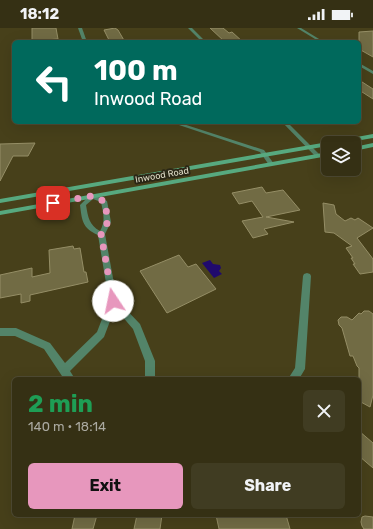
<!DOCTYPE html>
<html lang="en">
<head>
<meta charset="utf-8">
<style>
  body { margin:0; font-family:Rubik,sans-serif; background:#403c22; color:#f1f3f6; height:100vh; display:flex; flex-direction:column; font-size:15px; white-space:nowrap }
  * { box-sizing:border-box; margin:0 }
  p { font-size:13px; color:#aaa9a0 }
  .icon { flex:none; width:22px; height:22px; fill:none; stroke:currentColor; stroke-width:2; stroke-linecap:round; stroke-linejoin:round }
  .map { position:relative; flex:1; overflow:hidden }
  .details { position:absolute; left:12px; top:349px; width:349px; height:140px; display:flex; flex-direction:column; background:#353014; border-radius:6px; box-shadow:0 4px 16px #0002,0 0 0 1px #4f4b34 }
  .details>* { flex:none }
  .top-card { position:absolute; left:12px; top:12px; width:349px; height:84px; border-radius:6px; box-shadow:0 4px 16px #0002,0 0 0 1px #4f4b34; background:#00695c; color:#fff; overflow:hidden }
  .tools { position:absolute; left:321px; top:108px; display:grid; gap:8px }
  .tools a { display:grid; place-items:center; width:40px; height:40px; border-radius:6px; background:#353014; box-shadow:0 4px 16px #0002,0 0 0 1px #4f4b34; font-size:20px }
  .pin { position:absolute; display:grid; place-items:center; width:34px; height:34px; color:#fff; margin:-17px; border-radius:8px; box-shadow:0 2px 6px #0006 }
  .me { position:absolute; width:44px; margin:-22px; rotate:349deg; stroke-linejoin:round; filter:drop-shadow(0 0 3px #0008) }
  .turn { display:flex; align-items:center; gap:14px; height:84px; padding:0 16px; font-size:18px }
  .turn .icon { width:52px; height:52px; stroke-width:2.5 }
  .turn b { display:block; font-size:28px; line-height:34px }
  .round { display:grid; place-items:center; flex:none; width:42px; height:42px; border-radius:6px; background:#403c22 }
  .overview { display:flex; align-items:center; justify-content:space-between; height:68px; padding:0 16px }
  h1 { font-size:24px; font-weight:700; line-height:30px; color:#1e9e55 }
  .cta { display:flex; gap:8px; margin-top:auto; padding:8px 16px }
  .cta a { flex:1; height:46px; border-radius:6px; background:#e797bd; color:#111; font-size:16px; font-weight:700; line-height:46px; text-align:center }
  .cta a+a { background:#403c22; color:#f1f3f6 }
  .status { display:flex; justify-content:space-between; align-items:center; height:28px; padding:0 20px; background:#353014; direction:ltr }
  .status svg { height:11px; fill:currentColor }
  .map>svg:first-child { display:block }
</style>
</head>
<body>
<div class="status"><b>18:12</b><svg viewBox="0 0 49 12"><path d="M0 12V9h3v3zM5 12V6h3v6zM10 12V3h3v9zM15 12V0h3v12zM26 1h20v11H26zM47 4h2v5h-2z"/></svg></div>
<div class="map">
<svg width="373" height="501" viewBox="0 0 373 501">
  <rect width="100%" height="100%" fill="#47401a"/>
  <path fill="#200a6d" d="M210,232L213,236L220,237L221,240L219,243L222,246L214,250L202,235Z"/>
  <g fill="#716b44" stroke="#958e66">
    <path d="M32,0H56L58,11L32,13Z"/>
    <path d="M115,0L118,2L125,14H110L104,2Z"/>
    <path d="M210,0H223L229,5L232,4L243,14H225Z"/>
    <path d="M373,3V29L359,21V4Z"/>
    <path d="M359,52L373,61V71L359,62Z"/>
    <path d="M35,115L28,128H13L0,153V116Z"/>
    <path d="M262,159L266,165L283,162L300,182L266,189L294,194L264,201L268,206L253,210L242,193L263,189L252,173L239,176L232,165Z"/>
    <path d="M323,175L334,177L336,186L345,193L351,190L355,192L358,190L373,200L357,210L373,231V244L360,246L353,236H355L351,230H353L346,220L352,218L334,205L325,204Z"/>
    <path d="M73,218L74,221L80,220L84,244H86L88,254L30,267V273L21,275V266L0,270V247L32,240V249L50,245L49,222Z"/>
    <path d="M179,227L188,239L196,236L216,261L167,285L140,243Z"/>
    <path d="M364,283H369L373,286V367L370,379L359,373V340L357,338L353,328H350L342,300L339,297L338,292L341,289H347L352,292L359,285L361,286Z"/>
    <path d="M359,403L373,415V440L359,428Z"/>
    <path d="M75,487H97L93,501H72Z"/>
    <path d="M137,487H162L160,501H134Z"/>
    <path d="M216,487H286L290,501H219Z"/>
    <path d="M365,488L373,489V501H364L362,498L361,494L362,489Z"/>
  </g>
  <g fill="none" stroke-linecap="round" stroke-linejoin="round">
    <g fill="#538469" fill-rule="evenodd">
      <path d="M78,0H82L87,14H83Z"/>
      <path d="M188,0H192L206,14H202Z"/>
      <path d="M297,0H301L324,14H320Z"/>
      <path d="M359,35L373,43V46L359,38Z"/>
      <path d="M170,94H177L264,122L274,136L269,137L260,124Z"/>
      <path d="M282,94H287L320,127V129H316Z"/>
      <path d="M92,166L107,173L111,194L105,206L117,272L140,296L155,333V351H145V333L133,301L115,280L104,309L70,343L75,351H64L44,321L15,308H0V300H16L50,315L65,335L97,304L109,273L98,207C82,200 82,192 80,177L90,167ZM93,171L101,174C103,184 106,193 100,203C89,197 88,189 86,177Z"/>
      <path d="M307,245L310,246L311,248L305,341L299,351H288L295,340L303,248L304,246Z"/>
    </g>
    <g fill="#57a97f" fill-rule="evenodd">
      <path d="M373,106V110L344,115H332L335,113Z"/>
      <path d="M328,114L330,115H328V118L0,175V171Z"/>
      <path d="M373,115V119L354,123V119Z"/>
      <path d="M328,124V128L0,187V183Z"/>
    </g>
  </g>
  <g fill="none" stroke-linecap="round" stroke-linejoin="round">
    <path stroke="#e797bd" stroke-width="7" stroke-dasharray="0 12.6" d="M53,175L92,168L104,173C107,187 111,195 101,206L113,273"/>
  </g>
  <g text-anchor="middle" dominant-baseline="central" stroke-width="4" stroke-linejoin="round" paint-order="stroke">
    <g font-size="9" fill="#e0ddc8" stroke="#2a2716">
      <text transform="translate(162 147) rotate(-10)">Inwood Road</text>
    </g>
  </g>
</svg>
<div class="tools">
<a><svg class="icon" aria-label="layers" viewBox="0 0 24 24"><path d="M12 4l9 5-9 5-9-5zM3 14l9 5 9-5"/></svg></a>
</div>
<div class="pin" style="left:53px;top:175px;background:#d93025"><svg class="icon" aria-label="arrive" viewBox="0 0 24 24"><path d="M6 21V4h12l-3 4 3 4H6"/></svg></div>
<svg class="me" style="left:113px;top:273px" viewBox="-20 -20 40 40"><circle r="19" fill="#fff"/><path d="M0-13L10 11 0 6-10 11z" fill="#e797bd"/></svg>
<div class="top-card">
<div class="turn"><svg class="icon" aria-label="left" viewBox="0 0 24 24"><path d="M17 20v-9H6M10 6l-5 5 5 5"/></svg><div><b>100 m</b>Inwood Road</div></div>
</div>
<section class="details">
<div class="overview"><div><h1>2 min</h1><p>140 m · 18:14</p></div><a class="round"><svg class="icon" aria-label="close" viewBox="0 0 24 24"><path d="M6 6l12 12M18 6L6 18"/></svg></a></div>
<div class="cta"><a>Exit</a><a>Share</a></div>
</section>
</div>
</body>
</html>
